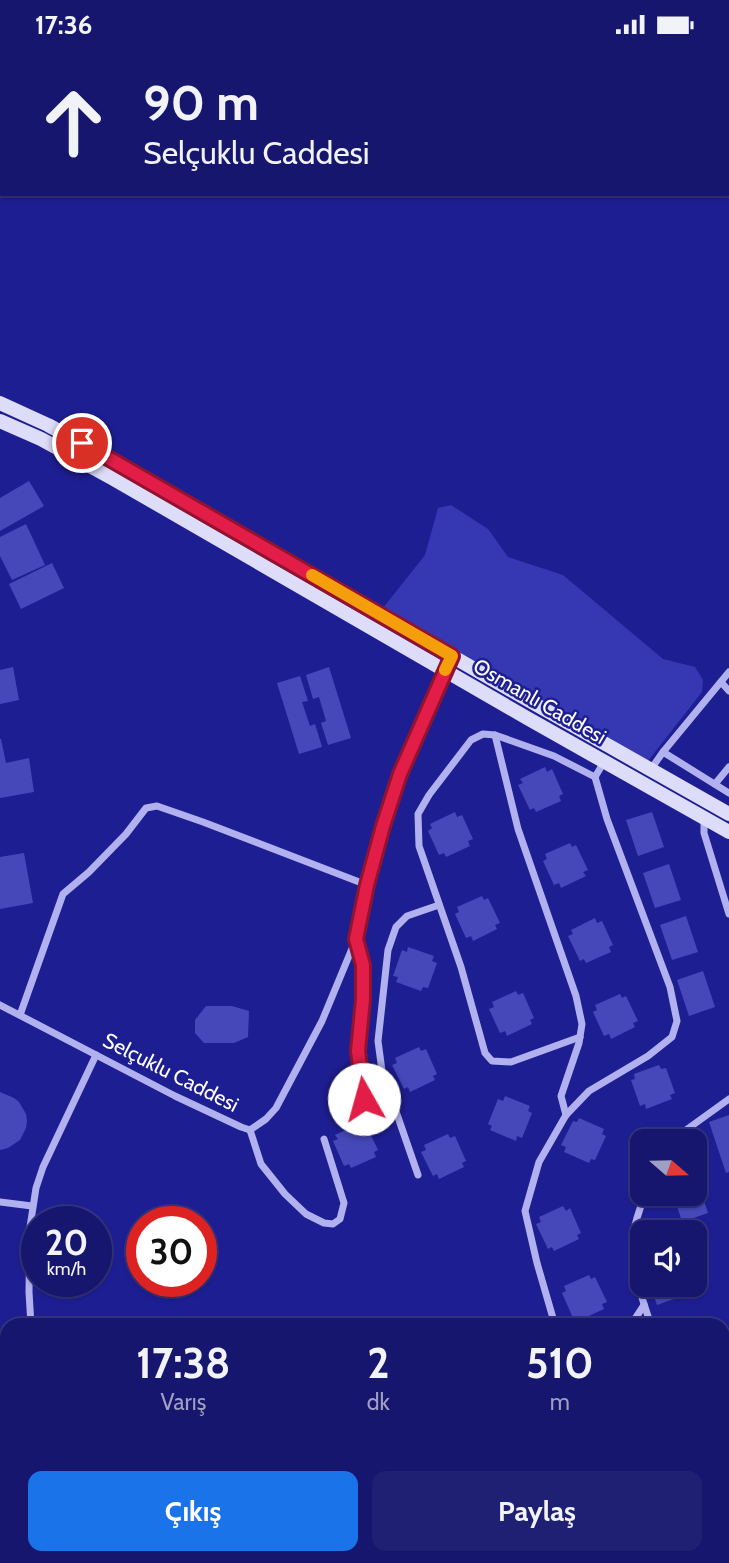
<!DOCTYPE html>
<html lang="tr">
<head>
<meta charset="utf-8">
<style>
  body { margin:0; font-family:Cabin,sans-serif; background:#1f1f73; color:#f1f3f6; height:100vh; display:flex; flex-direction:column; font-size:26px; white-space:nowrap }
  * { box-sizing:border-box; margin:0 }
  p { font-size:23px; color:#9e9fc2 }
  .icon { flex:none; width:38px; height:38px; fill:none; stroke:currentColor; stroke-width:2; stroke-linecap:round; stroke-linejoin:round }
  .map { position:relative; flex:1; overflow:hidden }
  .side { position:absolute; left:0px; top:1269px; width:730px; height:247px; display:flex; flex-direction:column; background:#16166e; border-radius:21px 21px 0 0; box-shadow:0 2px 5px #0004,0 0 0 2px #353581 }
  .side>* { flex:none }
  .top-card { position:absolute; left:0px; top:0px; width:730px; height:147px; box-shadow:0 2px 5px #0004,0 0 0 2px #353581; background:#16166e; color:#f1f3f6; overflow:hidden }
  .needle { width:46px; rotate:110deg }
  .tools { position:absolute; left:630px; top:1080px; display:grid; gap:14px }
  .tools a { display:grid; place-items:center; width:77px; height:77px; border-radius:14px; background:#16166e; box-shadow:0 2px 5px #0004,0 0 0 2px #353581; font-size:35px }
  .speed { position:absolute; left:21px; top:1157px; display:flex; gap:14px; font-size:35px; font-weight:700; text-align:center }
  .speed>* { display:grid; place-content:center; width:91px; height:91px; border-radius:50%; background:#16166e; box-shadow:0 2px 5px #0004,0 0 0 2px #353581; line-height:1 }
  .speed small { font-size:18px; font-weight:400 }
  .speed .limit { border:10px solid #d22; background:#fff; color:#111 }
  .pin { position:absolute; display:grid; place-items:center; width:60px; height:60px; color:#fff; margin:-30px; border:4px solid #fff; border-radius:50%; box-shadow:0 2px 7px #0007 }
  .me { position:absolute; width:77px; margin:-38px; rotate:353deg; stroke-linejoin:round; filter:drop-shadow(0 0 5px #0008) }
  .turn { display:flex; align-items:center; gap:24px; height:147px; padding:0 28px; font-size:32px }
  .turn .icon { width:91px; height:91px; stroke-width:2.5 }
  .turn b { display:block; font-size:49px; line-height:60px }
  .eta { display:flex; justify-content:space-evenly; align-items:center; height:119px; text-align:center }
  .eta b { font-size:42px; font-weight:700; line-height:49px }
  .primary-button { display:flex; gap:14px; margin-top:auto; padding:14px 28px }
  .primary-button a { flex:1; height:80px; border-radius:14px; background:#1a73e8; color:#fff; font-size:28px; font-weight:700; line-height:80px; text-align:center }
  .primary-button a+a { background:#1f1f73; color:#f1f3f6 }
  .status { display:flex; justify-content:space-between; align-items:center; height:49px; padding:0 35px; background:#16166e; direction:ltr }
  .status svg { height:19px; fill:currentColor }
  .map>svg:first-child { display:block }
</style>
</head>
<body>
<div class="status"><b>17:36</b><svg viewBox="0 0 49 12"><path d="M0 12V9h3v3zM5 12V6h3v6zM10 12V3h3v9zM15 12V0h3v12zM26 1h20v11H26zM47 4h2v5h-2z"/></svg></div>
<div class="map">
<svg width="729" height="1514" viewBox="0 0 729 1514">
  <rect width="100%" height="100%" fill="#1e1e93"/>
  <path fill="#3538b2" d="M451,456L488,480L508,508L563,526L663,610L695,618L703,631L702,643L648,712L383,559L425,506L438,459Z"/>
  <g fill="#4648ba">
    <path d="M29,432L44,457L0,482V449Z"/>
    <path d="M26,475L45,516L12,531L0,507V488Z"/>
    <path d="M52,514L64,539L21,560L9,535Z"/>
    <path d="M13,618L19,651L0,655V621Z"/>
    <path d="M329,618L351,689L328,696L321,674L326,672L319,648L313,650L306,626Z"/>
    <path d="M300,627L308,652L302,653L310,677L315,675L322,698L299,705L277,634Z"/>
    <path d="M0,690H1L6,714L29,709L34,743L0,749Z"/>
    <path d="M545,718L547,723L552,720L563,745L559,747L561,752L536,763L534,759L530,761L518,736L523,734L520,730Z"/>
    <path d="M455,763L457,768L462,766L473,790L468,792L470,797L446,808L444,804L439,806L428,782L432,779L430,775Z"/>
    <path d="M652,763L664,798L638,807L626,771Z"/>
    <path d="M570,794L572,798L576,796L588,821L583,823L586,827L561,839L559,834L554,836L543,812L547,810L545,805Z"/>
    <path d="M24,804L33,854L0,860V808Z"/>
    <path d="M669,815L681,851L655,859L643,824Z"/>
    <path d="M482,847L484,851L488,849L500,874L495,876L497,880L473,892L471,887L466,889L455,865L459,863L457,858Z"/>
    <path d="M686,867L698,903L672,911L660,876Z"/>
    <path d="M595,869L597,874L602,872L613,896L609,898L611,903L586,914L584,910L580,912L568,887L573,885L571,881Z"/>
    <path d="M408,898L434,907L432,912L437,914L428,939L423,938L421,942L396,933L398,928L393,927L402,901L407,903Z"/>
    <path d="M703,922L715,958L689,967L677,931Z"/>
    <path d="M516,942L518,946L523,944L534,969L530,971L532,975L507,987L505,982L500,984L489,960L494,958L492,953Z"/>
    <path d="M620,945L622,949L626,947L638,972L633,974L635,978L611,990L609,985L604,987L593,963L597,961L595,956Z"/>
    <path d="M206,957H232L249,962L248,988L234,994H204L195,984V971Z"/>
    <path d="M419,998L421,1002L426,1000L437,1025L433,1027L435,1031L410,1043L408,1038L404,1040L392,1016L397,1014L395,1009Z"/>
    <path d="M659,1016L661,1020L666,1019L675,1044L670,1046L672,1050L646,1060L645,1055L640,1057L631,1031L635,1030L634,1025Z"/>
    <path d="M0,1043L14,1049L19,1053L26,1065L27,1072L26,1079L20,1091L8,1099L0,1101Z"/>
    <path d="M505,1047L530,1057L528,1062L532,1064L522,1089L517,1087L516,1092L490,1081L492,1077L488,1075L498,1050L503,1052Z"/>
    <path d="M729,1066V1123L726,1124L709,1073Z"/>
    <path d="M579,1069L604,1080L602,1085L606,1087L595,1111L591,1110L589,1114L564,1103L566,1098L561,1096L573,1072L577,1073Z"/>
    <path d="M360,1074L362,1078L366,1076L378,1101L374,1103L376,1108L351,1119L349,1115L344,1117L333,1092L338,1090L335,1086Z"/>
    <path d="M448,1085L450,1089L455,1087L466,1112L462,1114L464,1118L439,1130L437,1125L433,1127L421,1103L426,1101L424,1096Z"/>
    <path d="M695,1124L708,1164L682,1173L673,1144H695Z"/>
    <path d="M563,1157L566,1162L570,1159L581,1184L577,1186L579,1190L554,1202L552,1198L548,1200L536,1175L541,1173L539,1168Z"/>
    <path d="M589,1226L591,1230L595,1228L607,1253L602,1255L604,1260L580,1271L578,1267L573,1269L562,1244L566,1242L564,1237Z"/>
    <path d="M650,1236H679L682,1247L657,1256Z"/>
    <path d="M679,1269L700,1275V1276H677Z"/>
    <path d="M723,1327L729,1329V1369L723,1367Z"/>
    <path d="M723,1441L729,1443V1454L723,1471Z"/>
    <path d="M614,1508H643L641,1514H612Z"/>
  </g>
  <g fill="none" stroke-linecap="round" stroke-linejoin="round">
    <path stroke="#b0b1ee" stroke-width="5" d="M108,1514L110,1508"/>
    <g stroke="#b0b1ee" stroke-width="7">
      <path d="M721,633L729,642"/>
      <path d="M495,686L518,780L576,947L582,975L579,994L561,1047L566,1066"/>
      <path d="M663,703L729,744"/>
      <path d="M651,720L663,703L729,623"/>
      <path d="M715,735L729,718"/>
      <path d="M704,770V784L729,865"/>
      <path d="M356,890L363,916V950L358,1002L364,1050"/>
      <path d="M0,956L175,1047L241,1078L250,1081L266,1070L276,1059L322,972L356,890L383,777L400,725L445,622"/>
      <path d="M20,966L63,845L89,823L126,785L146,759L157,757L203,773L367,836"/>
      <path d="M580,988L511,1013L492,1012L485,1004L461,918L419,797L418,765L429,746L471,691L483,685L495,686L554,707L595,728"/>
      <path d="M250,1081L261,1115L285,1145L306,1165L324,1174L333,1175L340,1170L344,1154L324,1090"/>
      <path d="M677,1092L686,1081L729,1050"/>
      <path d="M418,1126L382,1022L378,992L388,901L396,878L407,867L439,856"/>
      <path d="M645,1144C641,1159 634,1173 633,1188C630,1215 642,1250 651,1276"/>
      <path d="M0,1153L32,1157"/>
      <path d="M31,1276L29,1243L30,1178L36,1139L43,1118L96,1006"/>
      <path d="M555,1276L537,1214L525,1162L539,1113L566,1066L589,1042L648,1007L672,988L677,972L670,938L607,770L595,728L604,713"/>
      <path d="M631,1276L644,1256"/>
      <path d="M0,1391L7,1333"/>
      <path d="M723,1405L729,1410"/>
      <path d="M577,1508L579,1514"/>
      <path d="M58,1514L59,1508"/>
      <path d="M600,1514L602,1508"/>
      <path d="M667,1514L669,1508"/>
    </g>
    <g stroke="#ddddfa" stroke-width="14">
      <path d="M7,2L14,0"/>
      <path d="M0,354L48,376L119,415L535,655L729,765"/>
      <path d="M0,372L41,390L112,429L527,669L729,783"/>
    </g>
  </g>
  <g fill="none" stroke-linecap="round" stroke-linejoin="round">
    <g stroke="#92132f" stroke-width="18">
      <path id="route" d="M82,394L452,607L400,725L383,777L367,836L356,890L363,916V950L358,1002L364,1050"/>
    </g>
    <use href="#route" stroke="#e11d48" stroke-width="12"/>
    <path stroke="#f59e0b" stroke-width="12" d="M312,526L452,607L445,621"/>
  </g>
  <g text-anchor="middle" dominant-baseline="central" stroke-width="5" stroke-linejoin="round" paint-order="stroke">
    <g font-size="21" fill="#fff" stroke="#1e1e93">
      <text transform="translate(540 652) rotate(30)">Osmanlı Caddesi</text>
      <text transform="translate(171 1023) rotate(27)">Selçuklu Caddesi</text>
    </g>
  </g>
</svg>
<div class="tools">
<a><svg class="needle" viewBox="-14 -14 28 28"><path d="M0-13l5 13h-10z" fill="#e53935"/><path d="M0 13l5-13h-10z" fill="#9e9fc2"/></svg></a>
<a><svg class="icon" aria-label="sound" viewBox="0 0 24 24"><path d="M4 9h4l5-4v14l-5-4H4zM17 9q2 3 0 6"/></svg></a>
</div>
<div class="speed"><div>20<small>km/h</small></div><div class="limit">30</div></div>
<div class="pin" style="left:82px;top:394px;background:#d93025"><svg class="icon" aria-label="arrive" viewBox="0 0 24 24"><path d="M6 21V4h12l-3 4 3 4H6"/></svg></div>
<svg class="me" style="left:364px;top:1050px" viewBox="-20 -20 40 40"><circle r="19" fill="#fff"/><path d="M0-13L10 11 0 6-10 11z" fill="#e11d48"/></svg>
<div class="top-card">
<div class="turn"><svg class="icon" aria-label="ahead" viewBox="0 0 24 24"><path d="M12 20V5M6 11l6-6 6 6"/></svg><div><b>90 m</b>Selçuklu Caddesi</div></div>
</div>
<section class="side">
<div class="eta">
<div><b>17:38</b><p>Varış</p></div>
<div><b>2</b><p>dk</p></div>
<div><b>510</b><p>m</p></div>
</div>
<div class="primary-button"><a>Çıkış</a><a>Paylaş</a></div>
</section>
</div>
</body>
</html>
